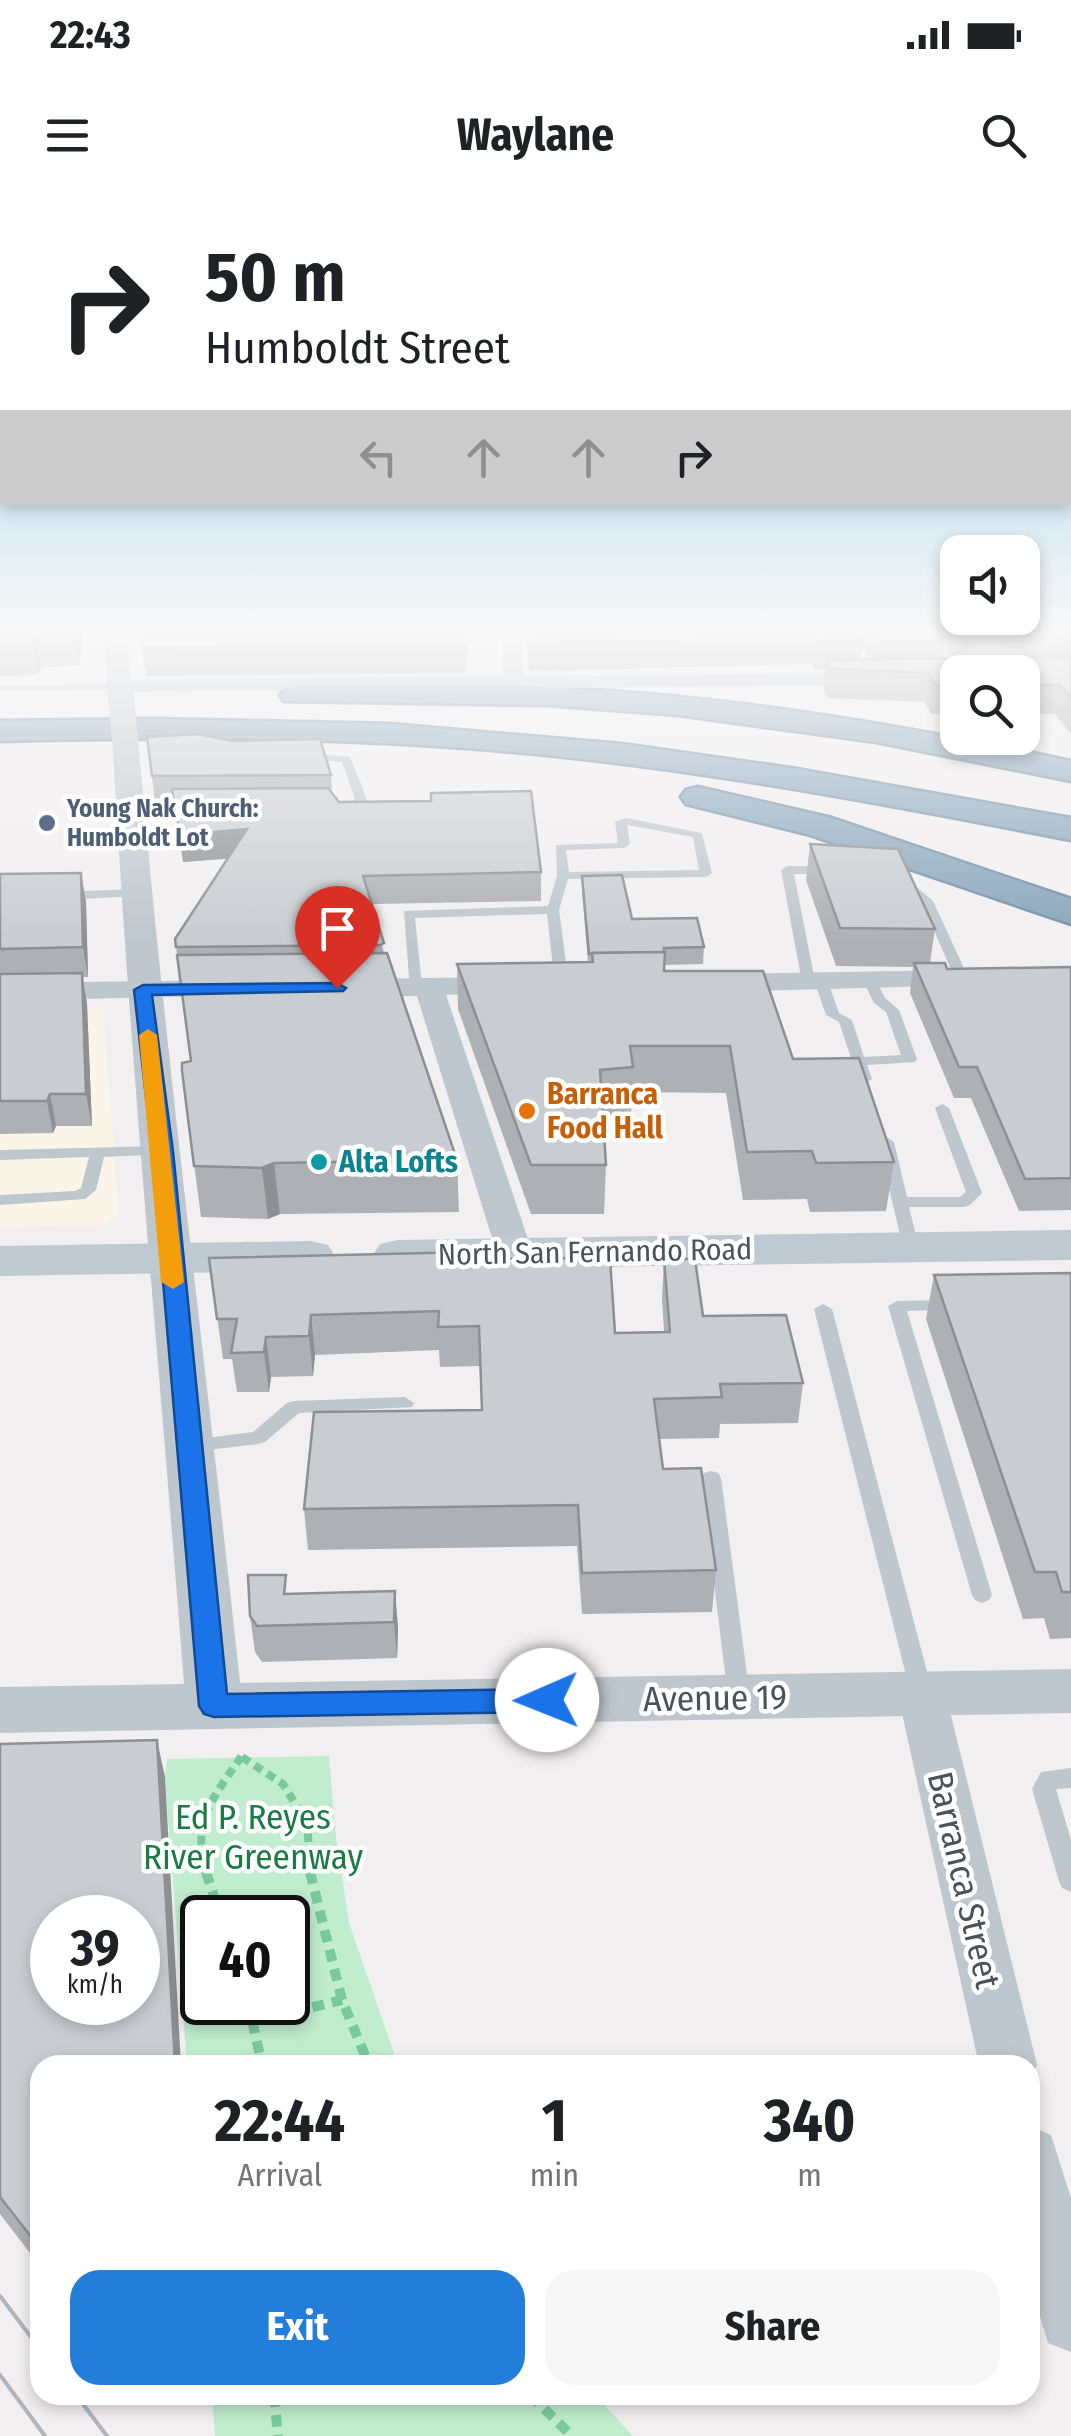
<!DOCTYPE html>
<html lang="en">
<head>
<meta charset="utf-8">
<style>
  body { margin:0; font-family:"Fira Sans Condensed",sans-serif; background:#f6f6f6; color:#202124; height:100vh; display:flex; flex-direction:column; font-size:38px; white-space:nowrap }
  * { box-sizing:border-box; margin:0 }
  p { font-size:32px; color:#757577 }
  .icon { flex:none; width:55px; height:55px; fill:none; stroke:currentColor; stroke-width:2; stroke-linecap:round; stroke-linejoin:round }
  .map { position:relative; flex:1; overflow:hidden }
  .drawer { position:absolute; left:30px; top:1855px; width:1010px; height:350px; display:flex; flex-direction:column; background:#fff; border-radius:30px; box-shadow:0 5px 15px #0003 }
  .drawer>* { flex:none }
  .banner { position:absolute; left:0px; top:0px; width:1072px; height:305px; box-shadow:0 5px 15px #0003; background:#fff; color:#202124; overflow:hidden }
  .buttons { position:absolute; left:940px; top:335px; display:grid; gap:20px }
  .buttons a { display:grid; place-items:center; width:100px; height:100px; border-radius:20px; background:#fff; box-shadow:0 5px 15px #0003; font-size:50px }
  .speed { position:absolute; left:30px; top:1695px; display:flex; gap:20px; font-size:50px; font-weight:700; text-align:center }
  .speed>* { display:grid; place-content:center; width:130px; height:130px; border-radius:50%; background:#fff; box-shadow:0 5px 15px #0003; line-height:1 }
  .speed small { font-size:25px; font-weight:400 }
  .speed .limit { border:5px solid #111; border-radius:15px; background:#fff; color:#111 }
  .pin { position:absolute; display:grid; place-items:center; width:85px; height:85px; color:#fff; margin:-102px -42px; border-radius:50% 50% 50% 0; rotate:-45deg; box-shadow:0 0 10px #0007 }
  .pin .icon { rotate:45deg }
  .me { position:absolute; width:110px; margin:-55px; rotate:269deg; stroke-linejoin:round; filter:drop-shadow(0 0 8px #0008) }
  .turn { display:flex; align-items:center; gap:35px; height:210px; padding:0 40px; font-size:45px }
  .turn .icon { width:130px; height:130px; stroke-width:2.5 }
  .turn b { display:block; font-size:70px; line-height:85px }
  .lanes { display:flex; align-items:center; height:95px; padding:0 40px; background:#0003; justify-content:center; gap:50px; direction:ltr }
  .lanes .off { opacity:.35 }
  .eta { display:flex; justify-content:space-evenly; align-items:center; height:170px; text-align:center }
  .eta b { font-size:60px; font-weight:700; line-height:70px }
  .action { display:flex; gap:20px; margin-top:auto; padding:20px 40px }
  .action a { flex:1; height:115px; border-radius:30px; background:#227ed8; color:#fff; font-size:40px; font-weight:700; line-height:115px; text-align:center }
  .action a+a { background:#f6f6f6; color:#202124 }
  .status { display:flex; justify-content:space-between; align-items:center; height:70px; padding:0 50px; background:#fff; direction:ltr }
  .status svg { height:28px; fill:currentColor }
  header { display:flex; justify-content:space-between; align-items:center; height:130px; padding:0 40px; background:#fff; font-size:45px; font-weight:700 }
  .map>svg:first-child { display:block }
</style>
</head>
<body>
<div class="status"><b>22:43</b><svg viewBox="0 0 49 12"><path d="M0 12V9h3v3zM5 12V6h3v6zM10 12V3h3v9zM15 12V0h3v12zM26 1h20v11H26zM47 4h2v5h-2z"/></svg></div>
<header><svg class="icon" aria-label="menu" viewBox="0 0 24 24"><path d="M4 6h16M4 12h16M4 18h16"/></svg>Waylane<svg class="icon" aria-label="search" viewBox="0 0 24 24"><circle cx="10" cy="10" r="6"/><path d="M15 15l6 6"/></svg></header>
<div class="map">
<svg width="1071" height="2236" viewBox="0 0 1071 2236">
  <rect width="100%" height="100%" fill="#f1efef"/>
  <path fill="#fbf5e9" d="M103,808L119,1015L103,1025L0,1027V810Z"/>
  <g fill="#c0edce" fill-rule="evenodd">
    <path d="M329,1556L336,1637L349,1723L398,1865H187L165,1577L167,1559ZM202,1718H288V1802H202Z"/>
    <path d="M212,2195H595L633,2236H215Z"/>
  </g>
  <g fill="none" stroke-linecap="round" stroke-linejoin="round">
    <g stroke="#7490a7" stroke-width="5">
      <g id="motorway">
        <path d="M295,486C378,486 462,483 545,487C723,495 898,524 1071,561V581L876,542L678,515L546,505L284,501L280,495L284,489Z"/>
        <path d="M156,519L389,524L622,544L791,568L1071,618V640C897,606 723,573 546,555C365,537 182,536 0,541V521Z"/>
        <path d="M698,587L832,618L1071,699V724L807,634L686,604L681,597L686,590Z"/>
      </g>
    </g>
    <g stroke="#79c99c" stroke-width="8" stroke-dasharray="9 6" stroke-linecap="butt">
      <path d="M242,1557L283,1584L307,1623L311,1674"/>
      <path d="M207,1674C190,1621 214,1597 243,1554"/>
    </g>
    <g stroke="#79c99c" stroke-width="10" stroke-dasharray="12 8" stroke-linecap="butt">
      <path d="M206,1672L221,1718"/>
      <path d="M310,1672L342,1800L369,1865"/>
      <path d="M248,1802L262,1865"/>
      <path d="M254,1821L342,1800"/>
      <path d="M274,2195L278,2236"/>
      <path d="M530,2195L572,2236"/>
    </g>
    <g fill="#bec7cd" fill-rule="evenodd">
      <path d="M123,484V488L120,489L0,491V485Z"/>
      <path d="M306,553L350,557L367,600C357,611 348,613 334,610V606L348,605L355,599L342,562L302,558V554Z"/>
      <path d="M197,606L203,609L201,611L128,613L122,610L128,607Z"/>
      <path d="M626,618L702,633L712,673L706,677L568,679L559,710L569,785L562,789L555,785L547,714L415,718L422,787L420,790H410L404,711L548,706L557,676L556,645L618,643L615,622ZM627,625L693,637L699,670L569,672L566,650L624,648L630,644Z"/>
      <path d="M787,666H827L833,670L827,674H794L815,781L821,778L828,782L839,813L852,820L864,857L901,855L886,812L874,803L863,781L870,777L875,778L885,798L899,810L917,859L915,862L867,865L872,879L865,883L858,879L839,822L826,815L815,783L809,786L802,782L781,670Z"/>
      <path d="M897,677H905L933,701L969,779L967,782L962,783L955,779L922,703L897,683Z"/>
      <path d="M135,689L141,693L139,696L60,700L54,696L60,692Z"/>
      <path d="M942,904L949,908L982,993L970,1005L964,1007H909L919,1047L911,1052L903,1047L878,942L886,937L894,942L907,997H960L966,992L935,908Z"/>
      <path d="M162,946L167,948L170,951L167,954L104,957L96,990L85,999L0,1005V995L75,991L81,988L89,957L0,960V950Z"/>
      <path d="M951,1100L960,1105L957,1109L907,1111L992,1395L989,1400L982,1403L975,1400L972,1395L888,1106L897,1101Z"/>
      <path d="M823,1104L832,1109L932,1491L929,1497L921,1500L913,1497L910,1491L814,1109Z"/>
      <path d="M405,1197L414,1203L412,1207L299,1213L265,1242L258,1244L191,1252L184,1251L181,1246L184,1241L191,1240L253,1232L287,1203L294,1201Z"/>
      <path d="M711,1271L718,1273L721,1278L750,1497L747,1503L739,1506L731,1503L728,1497L701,1278L704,1273Z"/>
      <path d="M1071,1568V1588L1056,1589L1071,1640V1692L1062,1688L1059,1681L1032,1589L1041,1572Z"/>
    </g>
    <g fill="#bec7cd" fill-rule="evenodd">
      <path d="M502,429H522L523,476L958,472H960L958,484L120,492L110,486L120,480L503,476Z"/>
      <path d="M964,770L974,773L978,779L974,785L719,792L709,789L705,783L709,777L719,774Z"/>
      <path d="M509,777L519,780L523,786L519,792L446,795L533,1054L528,1062L515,1065L502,1062L497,1054L417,796L349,797L339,794L335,788L339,782L349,779Z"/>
      <path d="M234,780L244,783L248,789L244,795L0,801V783Z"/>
      <path d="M922,1476L939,1482L946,1495L1037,1865L1030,1880V1865H979L898,1495L905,1482Z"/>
      <path d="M1030,1926L1051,1935L1071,1998V2152L1048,2143L1030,2083Z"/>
    </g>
    <g fill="#bec7cd" fill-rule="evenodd">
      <path d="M104,429H126L132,486L129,491L120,493L108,486Z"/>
      <path d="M126,542L139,550C166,862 207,1172 240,1483L1071,1469V1513L0,1533V1487L184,1484C160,1173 130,862 113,550Z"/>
    </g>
    <g fill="#bec9d2" fill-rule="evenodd">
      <path d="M1071,1030V1060L398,1070L380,1066L373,1055L380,1044L398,1040Z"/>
      <path d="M310,1041L328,1045L335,1056L328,1067L310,1071L0,1076V1046Z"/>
    </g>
    <use href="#motorway" fill="#89a5bb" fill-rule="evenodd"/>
    <g stroke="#b1b5b9" stroke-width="4">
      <path d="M0,2096L40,2149"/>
      <path d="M0,2175L45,2236"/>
      <path d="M76,2195L107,2236"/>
    </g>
    <path stroke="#bec7cd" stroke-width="26" d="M120,486L126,550"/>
  </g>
  <g fill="#adb0b4" fill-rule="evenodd">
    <path d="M0,429H83V442L79,465L41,468L38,475L0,476Z"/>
    <path d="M139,429H469L466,473L146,476Z"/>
    <path d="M526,429H1071V534L1055,514H1022V472H958V514H931L925,502L827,498L823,489L825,469L815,470L812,464L529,471ZM944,442L955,459H942ZM863,445L870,459L861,460Z"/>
    <path d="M147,537L331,575L332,594L339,602L541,672V701L372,704L384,753L457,960L459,1012L280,1014L268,1019L201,1017L182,871L191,861L175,739L228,658L183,662L174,603L155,602Z"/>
    <path d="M810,644L935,729L930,763L947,769L1071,767V1010L1019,1011L971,898H954L910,793L913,767L836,766L806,680Z"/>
    <path d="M81,673L86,702L88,777H82L87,804L92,926H56L53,933L0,934V674Z"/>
    <path d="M582,676L632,719L704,747L703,764L664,765V771L793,859L894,962L886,1011L810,1012L807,999L743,1000L726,893L632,892L631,914L603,917L606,965L604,1014H531L458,809L457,764L588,762L582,692Z"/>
    <path d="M209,1058L470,1059L615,1133L664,1132L662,1098L664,1059L703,1116L803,1183L798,1223L720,1224L719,1238L659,1239L663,1269L716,1370L712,1412L582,1414L577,1346L308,1350L304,1309L482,1210L480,1166L440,1167L439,1150L315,1155L313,1176L271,1177L269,1192H237L232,1159H223Z"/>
    <path d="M1071,1073V1438L1050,1439L1044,1418L1023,1419L926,1119L934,1075Z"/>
    <path d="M395,1391L398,1428L397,1458L262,1462L255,1452L250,1416L288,1394Z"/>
    <path d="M0,1544L165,1577L40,1865V2066L0,2014Z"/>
  </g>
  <g fill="#8d9092">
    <path d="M33,429L41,468L38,475L31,435Z"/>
    <path d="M73,429H83V442L79,465Z"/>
    <path d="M467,429L469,430L466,473V445Z"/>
    <path d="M247,629L250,657L183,662L180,635Z"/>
    <path d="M81,673L86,702L88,777L83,747Z"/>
    <path d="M82,773L87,804L92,926L86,894Z"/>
    <path d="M50,894L56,926L53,933L47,901Z"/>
    <path d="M274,963L280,1014L268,1019L262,968Z"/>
    <path d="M311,1115L315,1155L313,1176L309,1136Z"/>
    <path d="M266,1137L271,1177L269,1192L264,1152Z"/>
    <path d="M395,1391L398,1428L397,1458L394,1422Z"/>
    <path d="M157,1540L165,1577L181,1865H175Z"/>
  </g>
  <g fill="#c9cdd1" stroke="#8d9092" stroke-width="2.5" fill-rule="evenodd">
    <path d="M0,429H33L31,435H0Z"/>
    <path d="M140,429H467L466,445L142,448Z"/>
    <path d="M528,429H857L863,441L817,442L815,437L529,443Z"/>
    <path d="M872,429H938L944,440L878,441Z"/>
    <path d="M958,429H994L1006,446L1023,448L1027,458L1071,457V498L1060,485H1022V472H958V485H935L929,473L830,469L826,460L965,458L967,442Z"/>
    <path d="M1012,429H1038L1043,440L1020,441Z"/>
    <path d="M1051,429H1071V440H1060Z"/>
    <path d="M199,534L231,541L320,539L331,575L152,576L147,537Z"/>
    <path d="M328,588L339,602L431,601V593L531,591L541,672L363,676L384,743L380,745L176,747L175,739L247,629L180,635L172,589Z"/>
    <path d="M810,644L898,649L935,729L840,728Z"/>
    <path d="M81,673L83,747L0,749V674Z"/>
    <path d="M622,675L632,719L697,718L704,747L664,748V752L592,753V754H589L582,676Z"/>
    <path d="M665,752L664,771H763L793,859L859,858L894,962L816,963L812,951L747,952L730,846H630L633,867L600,870L606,965H531L457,764L593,762L592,753Z"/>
    <path d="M387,753L457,960L274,963L262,968L194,966L182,871V863L191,861L177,755Z"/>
    <path d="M914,763H945L947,769L1071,767V978L1025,979L977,867H959Z"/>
    <path d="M82,773L86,894H50L47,901H0V774Z"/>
    <path d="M470,1052V1059L610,1058L615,1133L670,1132L664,1059H695L703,1116L786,1115L803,1183L720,1184L722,1197L654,1199L663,1269L701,1268L716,1370L582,1373L578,1305L304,1309L314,1212L482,1210L479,1126L438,1127L439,1111L311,1115L309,1136L266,1137L264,1152L231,1153L237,1119H217L209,1058Z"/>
    <path d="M1071,1073V1392H1062L1056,1372H1035L934,1075Z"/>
    <path d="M248,1375H286L284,1394L395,1391L394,1422L257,1426L250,1416Z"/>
    <path d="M157,1540L175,1865H40V2048L0,1997V1544ZM52,1718H138V1802H52Z"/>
  </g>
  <linearGradient id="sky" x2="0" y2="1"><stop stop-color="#84c4e8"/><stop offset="0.58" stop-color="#f9f8f8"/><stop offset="1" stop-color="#f9f8f8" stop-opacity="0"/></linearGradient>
  <rect width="1071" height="742" fill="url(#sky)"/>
  <path fill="#1a73e8" stroke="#114b97" stroke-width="2.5" d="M337,783L346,788L343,791L152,795L173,951L227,1494L547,1489L557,1492L561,1500L557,1509L547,1512L214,1517L204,1514L199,1506L152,951L134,790L143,785Z"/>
  <path fill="#f59e0b" d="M148,829L157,835L184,1082L173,1089L161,1082L139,835Z"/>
  <circle fill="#5c6f8a" stroke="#fff" stroke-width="4" cx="47" cy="623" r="10"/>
  <circle fill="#e8710a" stroke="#fff" stroke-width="4" cx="527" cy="911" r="10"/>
  <circle fill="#0f9aa8" stroke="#fff" stroke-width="4" cx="319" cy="962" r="10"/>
  <g text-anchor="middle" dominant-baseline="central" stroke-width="9" stroke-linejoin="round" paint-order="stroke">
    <g font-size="25" font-weight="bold" fill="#4e5e75" stroke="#fff" text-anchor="start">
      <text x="67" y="609">Young Nak Church:<tspan x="67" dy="29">Humboldt Lot</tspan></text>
    </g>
    <g font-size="30" font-weight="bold" fill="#c56008" stroke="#fff" text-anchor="start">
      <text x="547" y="894">Barranca<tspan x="547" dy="34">Food Hall</tspan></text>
    </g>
    <g font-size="30" font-weight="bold" fill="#0d838f" stroke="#fff" text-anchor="start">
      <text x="339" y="962">Alta Lofts</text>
    </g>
    <g font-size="30" fill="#48545b" stroke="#fff">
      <text transform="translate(595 1052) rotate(-1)">North San Fernando Road</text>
    </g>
    <g font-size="35" fill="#48545b" stroke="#fff">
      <text transform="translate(715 1498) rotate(-1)">Avenue 19</text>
      <text transform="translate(964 1680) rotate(77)">Barranca Street</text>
    </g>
    <g font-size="35" fill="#1c7a44" stroke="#fff">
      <text x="253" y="1617">Ed P. Reyes<tspan x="253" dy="40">River Greenway</tspan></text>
    </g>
  </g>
</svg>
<div class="buttons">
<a><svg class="icon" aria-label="sound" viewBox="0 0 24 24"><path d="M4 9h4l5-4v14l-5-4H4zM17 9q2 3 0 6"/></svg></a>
<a><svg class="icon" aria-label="search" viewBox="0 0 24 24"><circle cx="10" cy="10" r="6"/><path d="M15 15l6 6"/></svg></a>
</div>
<div class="speed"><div>39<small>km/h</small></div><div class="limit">40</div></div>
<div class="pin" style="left:337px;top:788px;background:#d93025"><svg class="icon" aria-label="arrive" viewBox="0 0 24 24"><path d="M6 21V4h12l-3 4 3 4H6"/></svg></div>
<svg class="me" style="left:547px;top:1500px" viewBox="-20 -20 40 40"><circle r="19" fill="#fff"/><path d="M0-13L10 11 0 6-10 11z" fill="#1a73e8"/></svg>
<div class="banner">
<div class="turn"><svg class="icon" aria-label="right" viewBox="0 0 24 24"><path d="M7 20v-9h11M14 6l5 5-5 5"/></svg><div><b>50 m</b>Humboldt Street</div></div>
<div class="lanes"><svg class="icon off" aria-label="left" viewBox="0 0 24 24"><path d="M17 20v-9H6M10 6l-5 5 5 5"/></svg><svg class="icon off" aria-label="ahead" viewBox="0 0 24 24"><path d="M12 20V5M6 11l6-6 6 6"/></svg><svg class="icon off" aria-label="ahead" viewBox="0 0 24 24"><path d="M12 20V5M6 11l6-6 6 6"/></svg><svg class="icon" aria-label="right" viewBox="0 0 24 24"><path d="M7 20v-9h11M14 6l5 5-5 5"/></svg></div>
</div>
<section class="drawer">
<div class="eta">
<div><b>22:44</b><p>Arrival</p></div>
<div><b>1</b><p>min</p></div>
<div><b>340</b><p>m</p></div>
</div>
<div class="action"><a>Exit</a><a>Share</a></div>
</section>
</div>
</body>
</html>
